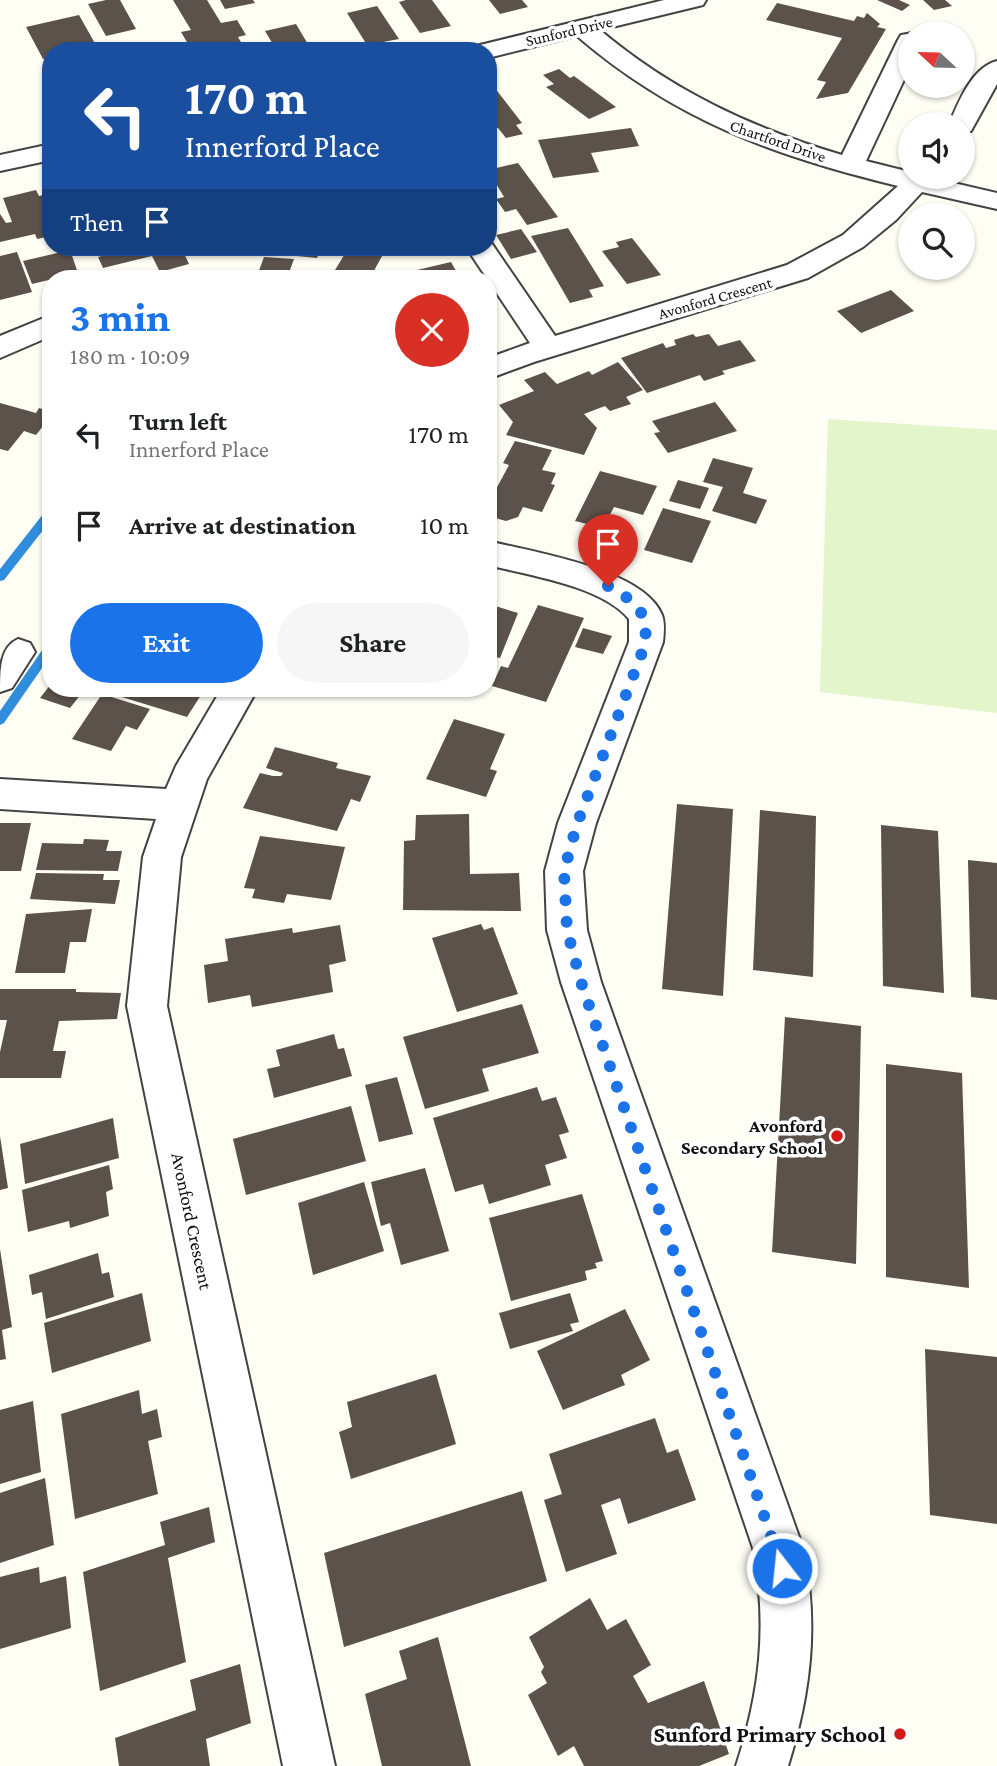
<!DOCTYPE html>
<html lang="en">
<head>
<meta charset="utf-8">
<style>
  body { margin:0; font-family:"Crimson Pro",serif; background:#f6f6f6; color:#202124; height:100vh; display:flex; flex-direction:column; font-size:26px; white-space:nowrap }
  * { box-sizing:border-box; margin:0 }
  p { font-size:23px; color:#757577 }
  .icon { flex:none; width:38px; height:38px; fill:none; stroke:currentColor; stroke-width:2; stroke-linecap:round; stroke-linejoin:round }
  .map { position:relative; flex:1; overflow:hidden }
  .panel { position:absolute; left:42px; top:270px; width:455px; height:427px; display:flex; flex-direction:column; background:#fff; border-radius:28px; box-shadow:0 2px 5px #0004 }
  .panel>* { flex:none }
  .hud { position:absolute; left:42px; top:42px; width:455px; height:214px; border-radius:28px; box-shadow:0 2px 5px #0004; background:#1a4fa0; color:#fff; overflow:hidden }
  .needle { width:46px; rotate:292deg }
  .tools { position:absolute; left:898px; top:21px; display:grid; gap:14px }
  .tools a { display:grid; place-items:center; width:77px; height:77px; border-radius:50%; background:#fff; box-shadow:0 2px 5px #0004; font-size:35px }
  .pin { position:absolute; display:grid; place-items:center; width:60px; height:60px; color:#fff; margin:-72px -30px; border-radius:50% 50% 50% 0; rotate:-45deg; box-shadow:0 0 7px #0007 }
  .pin .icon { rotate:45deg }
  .me { position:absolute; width:77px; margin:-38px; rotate:344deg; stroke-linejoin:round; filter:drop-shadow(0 0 5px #0008) }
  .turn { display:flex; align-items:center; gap:24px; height:147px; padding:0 28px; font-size:32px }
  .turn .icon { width:91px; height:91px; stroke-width:2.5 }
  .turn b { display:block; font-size:49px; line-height:60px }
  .then { display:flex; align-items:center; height:66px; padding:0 28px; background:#0003; gap:14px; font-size:26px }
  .round { display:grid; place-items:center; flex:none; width:74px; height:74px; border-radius:37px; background:#f6f6f6 }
  .summary { display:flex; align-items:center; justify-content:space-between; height:119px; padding:0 28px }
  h1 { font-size:42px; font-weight:700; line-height:52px; color:#1a73e8 }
  .button { display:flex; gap:14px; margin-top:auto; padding:14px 28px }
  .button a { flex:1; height:80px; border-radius:42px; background:#1a73e8; color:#fff; font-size:28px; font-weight:700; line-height:80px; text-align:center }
  .button a+a { background:#f6f6f6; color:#202124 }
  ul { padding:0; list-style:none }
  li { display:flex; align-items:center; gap:21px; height:91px; padding:0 28px }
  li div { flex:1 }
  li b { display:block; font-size:26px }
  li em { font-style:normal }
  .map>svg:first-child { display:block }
</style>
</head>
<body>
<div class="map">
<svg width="997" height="1766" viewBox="0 0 997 1766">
  <rect width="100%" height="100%" fill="#fffef4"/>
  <path fill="#e3f5cb" d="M828,419L997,430V713L820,692Z"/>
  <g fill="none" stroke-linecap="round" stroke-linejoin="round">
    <g fill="#308cdd" fill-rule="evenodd">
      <path d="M51,508V520L4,580L0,581V569L47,509Z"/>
      <path d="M51,642V655L4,723L0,725V711L47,643Z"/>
    </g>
  </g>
  <g fill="#5b524b">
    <path d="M106,0H120L136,29L106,36L88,4Z"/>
    <path d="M173,0H207L221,23L237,20L246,35L238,37L246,51H213L209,44L191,49L181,32L191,30Z"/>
    <path d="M220,0H253L255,3L225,9Z"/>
    <path d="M406,0H432L451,26L420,33L399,2Z"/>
    <path d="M489,0H522L528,7L500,14Z"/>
    <path d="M877,0H899L910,5L902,11Z"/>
    <path d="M923,0H945L952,6L934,10Z"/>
    <path d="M777,3L854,21L857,16L864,18L867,13L880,24L877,27L886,29L848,93L816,99L826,82L817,80L842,38L766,20Z"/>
    <path d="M377,6L399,39L367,45L347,13Z"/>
    <path d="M79,15L97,47L80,51H51V58L43,59L26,27Z"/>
    <path d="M296,24L312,51H277L265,31Z"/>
    <path d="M559,69L570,78L574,76L616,107L589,119L546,87L554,84L543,75Z"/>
    <path d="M494,87L522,123L516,125L523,134L506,138L498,128L491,129L488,125V88Z"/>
    <path d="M631,128L639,146L591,153L599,172L553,178L538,140Z"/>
    <path d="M518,163L558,217L527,225L516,209L505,212L496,199L504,197L488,170Z"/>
    <path d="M36,190L39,196L51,193V236L37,239L35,234L0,242V214L6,223L12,222L3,198Z"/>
    <path d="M568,228L604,286L589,290L593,297L570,303L531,236Z"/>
    <path d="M521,229L537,252L511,259L496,235Z"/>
    <path d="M632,238L661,275L627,284L602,251L619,247L616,242Z"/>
    <path d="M110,247H181L189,264L160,272L152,256L103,268L98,257L113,253Z"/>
    <path d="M237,247H321L317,258L236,250Z"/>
    <path d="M349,247H387L370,278L332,275Z"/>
    <path d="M70,250L78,273L32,284L23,261Z"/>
    <path d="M17,252L32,292L0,300V256Z"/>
    <path d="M264,257L294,259L287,278L257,276Z"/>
    <path d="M451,262L460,278H421L417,270Z"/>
    <path d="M891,290L914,311L861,333L837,311Z"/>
    <path d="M693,334L696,337L709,334L718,346L740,340L756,361L722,371L725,374L704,381L700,375L647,393L621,358L663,343L666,348L676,345L674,340Z"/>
    <path d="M618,362L643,390L626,397L631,404L610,411L605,406L584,414L597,428L584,455L506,435L513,422L499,405L534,391L524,380L545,372L557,384L589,371L592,375Z"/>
    <path d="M715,402L737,431L668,453L654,433L660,432L652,421Z"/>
    <path d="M0,403L36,413L39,408L51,412V416L36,435L24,431L8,451L0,449Z"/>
    <path d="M515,441L552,450L542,470L556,473L551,484L555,485L542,512L523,507L518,517L506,521L488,516V504L509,465L503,463Z"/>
    <path d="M713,458L753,468L743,493L767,500L756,524L712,511L723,487L703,482Z"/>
    <path d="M600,471L657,486L643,515L614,507L603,528L575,521Z"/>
    <path d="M678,480L709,488L700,509L669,501Z"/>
    <path d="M663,508L711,521L692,563L644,550Z"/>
    <path d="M492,605L518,613L500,658L495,657L488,672V612Z"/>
    <path d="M538,605L584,618L546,702L492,686L501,666L508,668Z"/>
    <path d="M583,628L612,636L603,654L575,647Z"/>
    <path d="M51,684V688L85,689L70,708L40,698Z"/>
    <path d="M116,688H177L201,695L187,717L112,694Z"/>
    <path d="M381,688H413L409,697Z"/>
    <path d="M102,694L150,709L137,730L126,726L111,751L72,739Z"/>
    <path d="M454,719L505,734L490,769L497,771L486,797L426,779Z"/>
    <path d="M275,747L338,763L336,768L371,776L360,802L351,799L337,831L243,808L260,773L273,776H281L283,773L266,768Z"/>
    <path d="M677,804L733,809L723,996L662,989Z"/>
    <path d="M760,810L816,816L813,977L753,970Z"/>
    <path d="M469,814L470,874L519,873L521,911L403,910L404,841L415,840L416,815Z"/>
    <path d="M0,823H31L21,871H0Z"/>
    <path d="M881,825L938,831L944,993L883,986Z"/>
    <path d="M260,836L345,847L331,900L287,894L284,903L252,898L255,889L244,888Z"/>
    <path d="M84,839L109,840L106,851H122L118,871L36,870L42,843L83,844Z"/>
    <path d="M968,860L997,863V1000L971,997Z"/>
    <path d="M36,873L104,874L103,880H120L115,904L30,899Z"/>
    <path d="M92,909L86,942H70L65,973H15L26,914Z"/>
    <path d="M481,924L484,930L493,927L494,930L518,994L457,1012L432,938Z"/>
    <path d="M340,925L346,961L329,965L333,992L252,1007L250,995L208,1003L204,965L228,961L225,939L292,928L293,933Z"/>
    <path d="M0,989H76V992L121,993L117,1019L59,1021L53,1051H66L61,1078H0V1052L7,1020H0Z"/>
    <path d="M522,1004L539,1053L482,1069L489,1091L425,1109L403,1037Z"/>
    <path d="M785,1017L861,1026L856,1264L772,1252Z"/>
    <path d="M334,1034L338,1049L344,1048L352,1076L274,1098L267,1069L280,1066L276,1050Z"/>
    <path d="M886,1064L962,1073L969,1288L886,1277Z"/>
    <path d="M397,1077L413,1134L379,1142L365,1085Z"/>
    <path d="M537,1087L542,1101L556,1097L569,1132L559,1135L567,1158L545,1165L551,1185L489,1204L483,1184L455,1192L433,1118Z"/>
    <path d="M351,1106L366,1161L246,1195L233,1139Z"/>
    <path d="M113,1118L119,1158L25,1184L20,1144Z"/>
    <path d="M0,1136L8,1188L0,1190Z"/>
    <path d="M109,1165L113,1189L106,1192L109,1216L70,1228L69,1221L28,1232L22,1190Z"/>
    <path d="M425,1168L449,1251L401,1265L390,1223L381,1226L371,1182Z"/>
    <path d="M364,1182L384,1251L313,1275L298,1203Z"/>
    <path d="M582,1194L603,1261L595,1263L597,1268L585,1271L587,1280L511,1301L489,1218Z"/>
    <path d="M0,1249L12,1327L2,1330L6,1359L0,1360Z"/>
    <path d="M98,1253L102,1274L109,1272L114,1297L46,1319L42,1292L32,1295L29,1275Z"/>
    <path d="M142,1293L151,1341L52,1373L44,1323Z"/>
    <path d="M570,1293L579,1322L570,1324L573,1331L510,1349L499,1313Z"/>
    <path d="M625,1309L650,1360L621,1375L625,1385L563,1410L537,1351Z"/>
    <path d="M925,1349L997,1357V1524L930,1515Z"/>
    <path d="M436,1374L456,1444L351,1479L339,1432L352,1427L347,1402Z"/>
    <path d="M139,1390L142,1414L157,1409L162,1437L148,1441L158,1494L75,1519L61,1414Z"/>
    <path d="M33,1401L41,1472L0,1484V1410Z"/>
    <path d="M655,1418L667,1453L678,1449L696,1500L628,1524L620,1498L601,1505L617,1554L566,1572L544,1500L562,1494L549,1454Z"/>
    <path d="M45,1478L54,1545L0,1563V1493Z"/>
    <path d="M522,1491L547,1581L344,1647L324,1553Z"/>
    <path d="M209,1507L215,1542L168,1558L186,1662L100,1691L83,1572L165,1545L160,1522Z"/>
    <path d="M39,1567L40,1583L66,1576L71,1628L0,1649V1577Z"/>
    <path d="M590,1598L607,1630L626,1619L651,1665L633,1676L648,1703L704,1681L729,1754L699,1766H584L574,1746L558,1756L528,1695L547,1683L541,1672L544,1667L529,1637Z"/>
    <path d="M438,1637L471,1766H382L365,1694L407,1679L399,1651Z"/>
    <path d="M240,1664L251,1723L206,1739L210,1766H119L115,1738L196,1710L190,1680Z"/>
  </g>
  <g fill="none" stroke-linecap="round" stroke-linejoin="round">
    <g stroke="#434343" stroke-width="4">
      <g id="minor">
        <path d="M664,0H706L703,5L600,30C672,91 752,128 842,155L898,40L901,35L913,33H910V67L866,161L910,172V177H928L997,193V209L922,192L896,220L863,247L808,278L534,362L488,379V358L530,343L466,247H488L490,241L555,336L787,265L843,235L898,186C774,156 675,120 577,36L488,58V51H473L476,46Z"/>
        <path d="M997,61V84L971,131L962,133V124H949C959,102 971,68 997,61Z"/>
        <path d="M51,144V160L0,171V155Z"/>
        <path d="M51,315V336L0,358V336Z"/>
        <path d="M488,541C532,552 644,569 662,615C665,623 664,633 663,642L596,823L583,871L587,930L601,982L803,1548C819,1624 811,1692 788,1766H736C760,1692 768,1625 753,1548L561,982L547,930L545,871L558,823L629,642V619C602,586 528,575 488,565Z"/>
        <path d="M18,639L30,643L35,652L12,688L0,692C0,669 0,647 18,639Z"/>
        <path d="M222,688H258L207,779L181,857L167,1006L335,1766H283L127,1006L143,857L156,819L0,809V779L166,789L176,766Z"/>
      </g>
    </g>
    <use href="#minor" fill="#fff" fill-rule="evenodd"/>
  </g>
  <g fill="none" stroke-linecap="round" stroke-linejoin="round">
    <path stroke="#1a73e8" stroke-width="12" stroke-dasharray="0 21.6" d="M608,586C638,604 645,607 646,642L577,824L564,871L567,930L581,982L782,1568"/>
  </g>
  <g fill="#d21b17" stroke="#fff" stroke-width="2.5">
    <circle cx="837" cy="1136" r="7"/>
    <circle cx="900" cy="1734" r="7"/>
  </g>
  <g text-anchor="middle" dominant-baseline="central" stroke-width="7" stroke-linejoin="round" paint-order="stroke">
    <g font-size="16" fill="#101010" stroke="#fff">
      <text transform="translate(569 31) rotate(-13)">Sunford Drive</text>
      <text transform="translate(778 141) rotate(19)">Chartford Drive</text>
      <text transform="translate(715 298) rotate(-16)">Avonford Crescent</text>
    </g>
    <g font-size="19" font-weight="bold" fill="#101010" stroke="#fff" text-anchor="end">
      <text x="823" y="1125">Avonford<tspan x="823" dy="22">Secondary School</tspan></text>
    </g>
    <g font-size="19" fill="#101010" stroke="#fff">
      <text transform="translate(192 1221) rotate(78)">Avonford Crescent</text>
    </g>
    <g font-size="23" font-weight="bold" fill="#101010" stroke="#fff" text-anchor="end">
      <text x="886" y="1734">Sunford Primary School</text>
    </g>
  </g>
</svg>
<div class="tools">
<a><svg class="needle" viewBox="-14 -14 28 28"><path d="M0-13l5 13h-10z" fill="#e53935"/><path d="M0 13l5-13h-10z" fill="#757577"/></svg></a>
<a><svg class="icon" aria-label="sound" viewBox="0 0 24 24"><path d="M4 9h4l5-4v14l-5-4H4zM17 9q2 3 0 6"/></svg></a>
<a><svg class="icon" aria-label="search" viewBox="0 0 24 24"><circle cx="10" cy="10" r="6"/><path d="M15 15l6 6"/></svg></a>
</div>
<div class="pin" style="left:608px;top:586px;background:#d93025"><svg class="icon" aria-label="arrive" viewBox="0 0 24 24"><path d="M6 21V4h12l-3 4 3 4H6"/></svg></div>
<svg class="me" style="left:782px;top:1568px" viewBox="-20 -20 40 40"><circle r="17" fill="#1a73e8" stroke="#fff" stroke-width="3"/><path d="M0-11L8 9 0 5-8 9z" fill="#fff"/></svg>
<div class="hud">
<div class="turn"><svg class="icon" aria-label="left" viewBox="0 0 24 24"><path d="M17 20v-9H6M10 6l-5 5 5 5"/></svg><div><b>170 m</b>Innerford Place</div></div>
<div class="then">Then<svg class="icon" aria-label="arrive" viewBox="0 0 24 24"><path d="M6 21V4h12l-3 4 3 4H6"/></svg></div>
</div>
<section class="panel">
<div class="summary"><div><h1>3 min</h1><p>180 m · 10:09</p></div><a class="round" style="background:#d93025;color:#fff"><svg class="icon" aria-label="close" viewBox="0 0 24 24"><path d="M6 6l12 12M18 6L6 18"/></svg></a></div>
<ul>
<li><svg class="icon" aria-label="left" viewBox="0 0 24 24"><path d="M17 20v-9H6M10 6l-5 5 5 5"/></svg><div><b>Turn left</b><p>Innerford Place</p></div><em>170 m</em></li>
<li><svg class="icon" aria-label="arrive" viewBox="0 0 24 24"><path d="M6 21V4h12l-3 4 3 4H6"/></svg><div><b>Arrive at destination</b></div><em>10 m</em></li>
</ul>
<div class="button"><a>Exit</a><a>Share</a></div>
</section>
</div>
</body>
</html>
